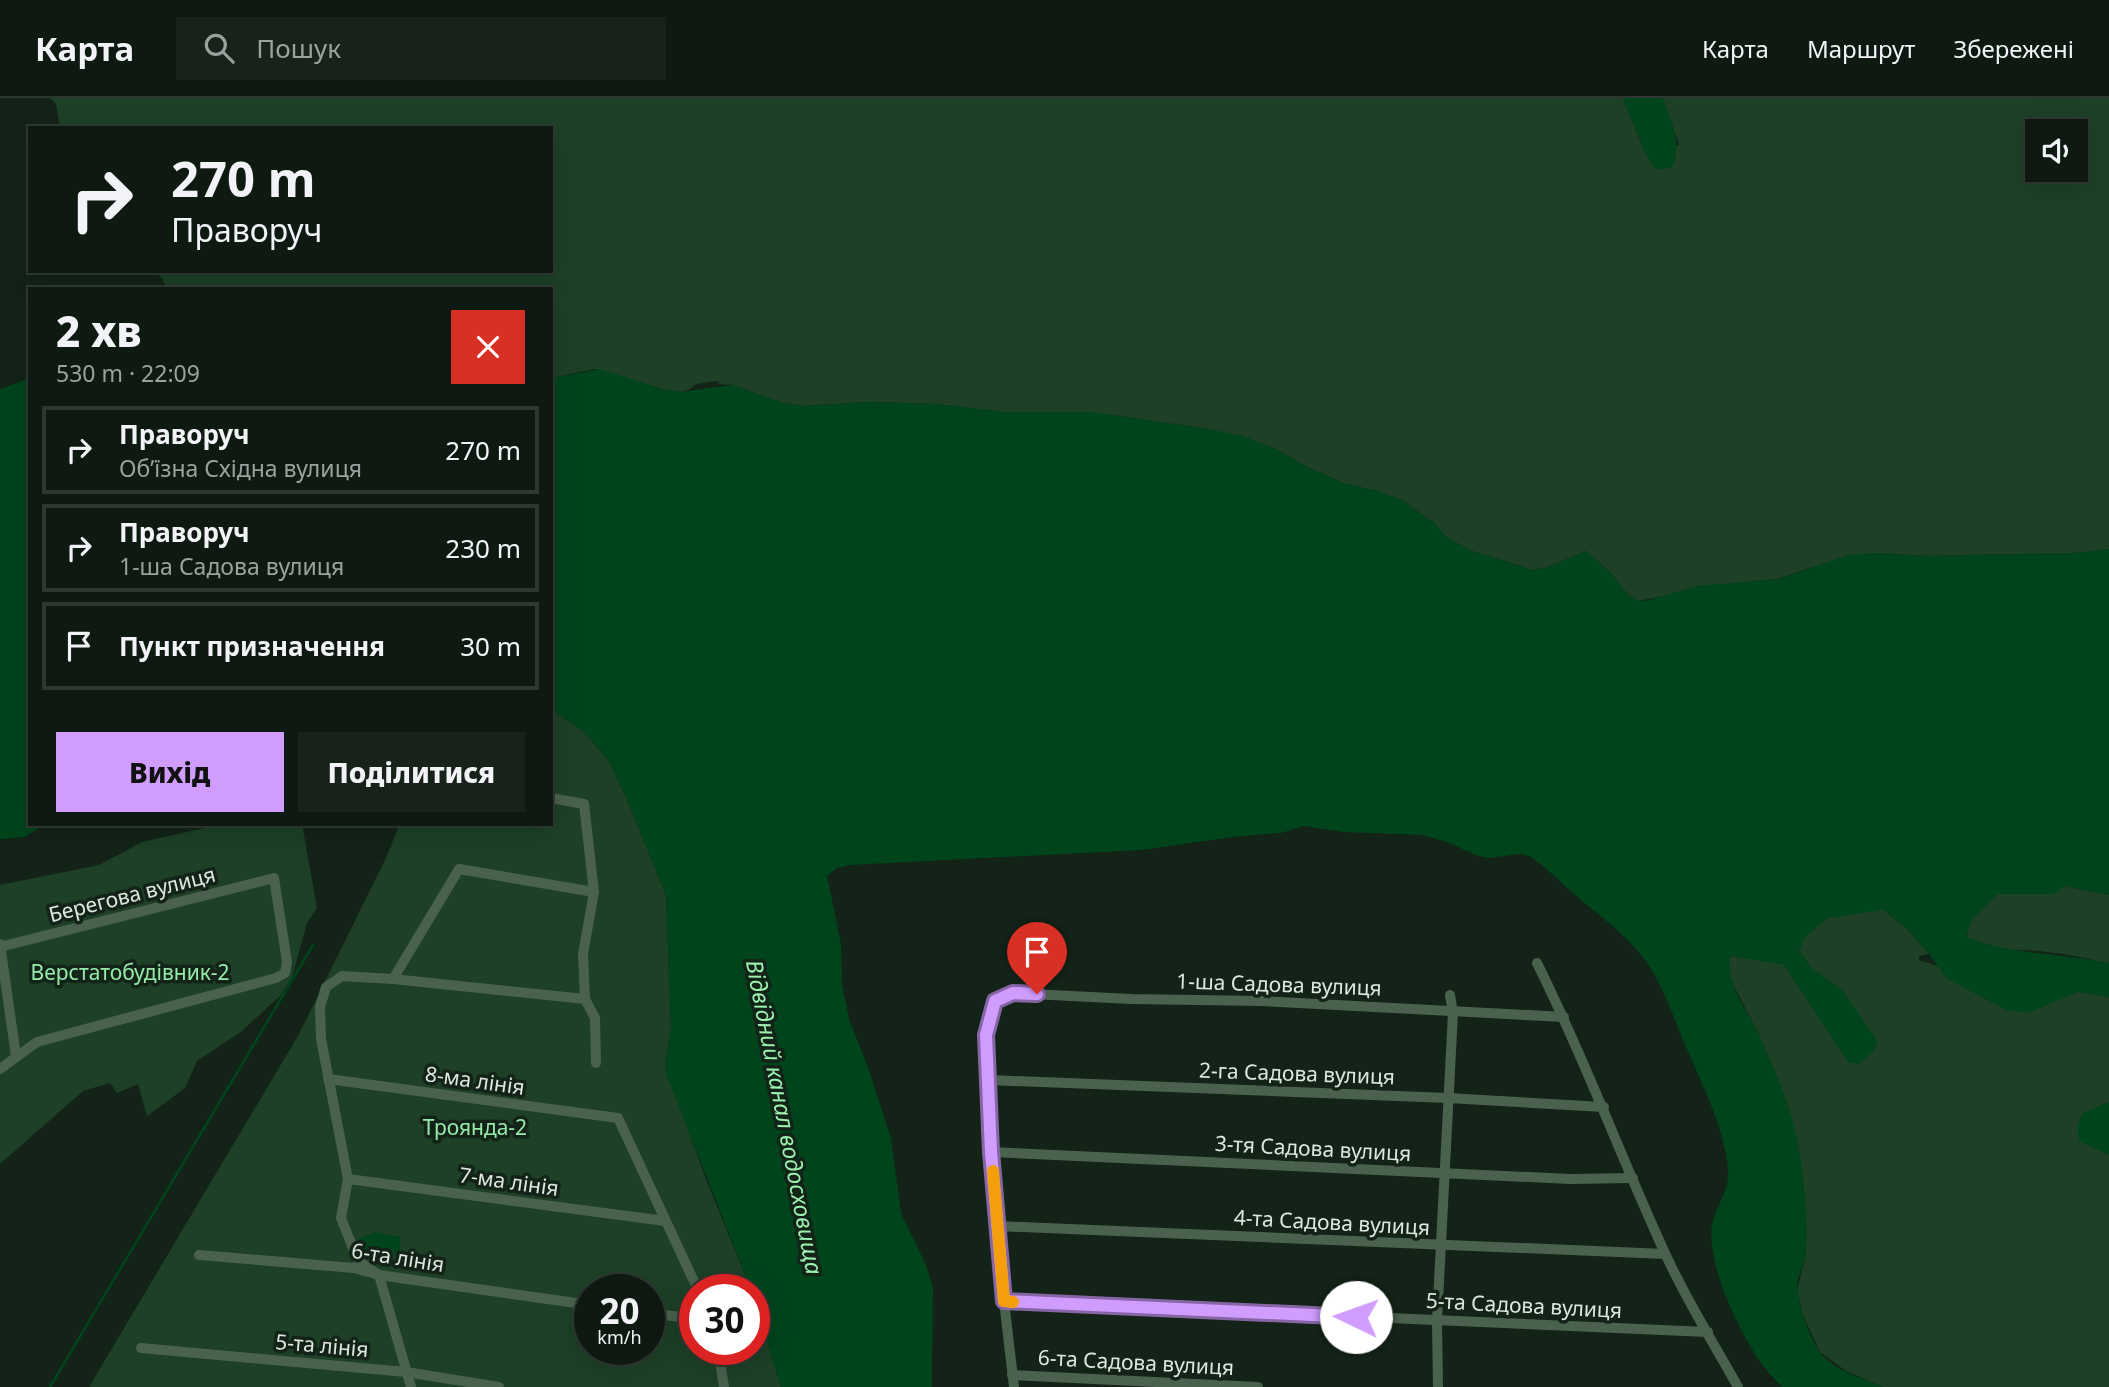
<!DOCTYPE html>
<html lang="uk">
<head>
<meta charset="utf-8">
<style>
  body { margin:0; font-family:"Noto Sans",sans-serif; background:#17231a; color:#f1f3f6; height:100vh; display:flex; flex-direction:column; font-size:26px; white-space:nowrap }
  * { box-sizing:border-box; margin:0 }
  p { font-size:23px; color:#9ba19f }
  .icon { flex:none; width:38px; height:38px; fill:none; stroke:currentColor; stroke-width:2; stroke-linecap:round; stroke-linejoin:round }
  .map { position:relative; flex:1; overflow:hidden }
  .details { position:absolute; left:28px; top:189px; width:525px; height:539px; display:flex; flex-direction:column; background:#0e1a11; border-radius:0px; box-shadow:0 7px 28px #0002,0 0 0 2px #2e3831 }
  .details>* { flex:none }
  .guide { position:absolute; left:28px; top:28px; width:525px; height:147px; border-radius:0px; box-shadow:0 7px 28px #0002,0 0 0 2px #2e3831; background:#0e1a11; color:#f1f3f6; overflow:hidden }
  .tools { position:absolute; left:2025px; top:21px; display:grid; gap:14px }
  .tools a { display:grid; place-items:center; width:63px; height:63px; border-radius:0px; background:#0e1a11; box-shadow:0 7px 28px #0002,0 0 0 2px #2e3831; font-size:35px }
  .speed { position:absolute; left:574px; top:1176px; display:flex; gap:14px; font-size:35px; font-weight:700; text-align:center }
  .speed>* { display:grid; place-content:center; width:91px; height:91px; border-radius:50%; background:#0e1a11; box-shadow:0 7px 28px #0002,0 0 0 2px #2e3831; line-height:1 }
  .speed small { font-size:18px; font-weight:400 }
  .speed .limit { border:10px solid #d22; background:#fff; color:#111 }
  .pin { position:absolute; display:grid; place-items:center; width:60px; height:60px; color:#fff; margin:-72px -30px; border-radius:50% 50% 50% 0; rotate:-45deg; box-shadow:0 0 7px #0007 }
  .pin .icon { rotate:45deg }
  .me { position:absolute; width:77px; margin:-38px; rotate:273deg; stroke-linejoin:round; filter:drop-shadow(0 0 5px #0008) }
  .turn { display:flex; align-items:center; gap:24px; height:147px; padding:0 28px; font-size:32px }
  .turn .icon { width:91px; height:91px; stroke-width:2.5 }
  .turn b { display:block; font-size:49px; line-height:60px }
  .round { display:grid; place-items:center; flex:none; width:74px; height:74px; border-radius:0px; background:#17231a }
  .headline { display:flex; align-items:center; justify-content:space-between; height:119px; padding:0 28px }
  h1 { font-size:42px; font-weight:800; line-height:52px }
  .cta { display:flex; gap:14px; margin-top:auto; padding:14px 28px }
  .cta a { flex:1; height:80px; border-radius:0px; background:#d09dff; color:#111; font-size:28px; font-weight:800; line-height:80px; text-align:center }
  .cta a+a { background:#17231a; color:#f1f3f6 }
  ul { padding:0; list-style:none }
  li { display:flex; align-items:center; gap:21px; height:88px; margin:0 14px 10px; padding:0 14px; border:4px solid #2e3831; border-radius:0px }
  li div { flex:1 }
  li b { display:block; font-size:26px }
  li em { font-style:normal }
  header { display:flex; align-items:center; gap:42px; box-sizing:border-box; height:98px; padding:0 35px; background:#0e1a11; border-bottom:2px solid #2e3831 }
  header strong { font-size:33px }
  nav { display:flex; gap:38px; margin-inline-start:auto; font-size:24px }
  .search { width:490px; height:63px; background:#17231a; display:flex; align-items:center; gap:18px; box-sizing:border-box; padding:0 24px; border-radius:0px; color:#9ba19f; font-size:26px }
  .map>svg:first-child { display:block }
</style>
</head>
<body>
<header>
<strong>Карта</strong>
<div class="search"><svg class="icon" aria-label="search" viewBox="0 0 24 24"><circle cx="10" cy="10" r="6"/><path d="M15 15l6 6"/></svg>Пошук</div>
<nav><a>Карта</a><a>Маршрут</a><a>Збережені</a></nav>
</header>
<div class="map">
<svg width="2109" height="1289" viewBox="0 0 2109 1289">
  <rect width="100%" height="100%" fill="#132317"/>
  <g fill="#1d4026" fill-rule="evenodd">
    <path d="M50,0H1623L1646,57L1679,47L1663,0H2109V451L2075,455L1927,458L1874,455L1809,470L1777,481L1744,484L1637,503L1629,498L1611,475L1586,453L1545,470L1533,472L1469,452L1445,438L1434,425L1402,402L1380,394L1343,385L1301,366L1276,351L1208,331L1111,317L1004,314L936,306L869,304L803,308L783,305L733,287L719,286L717,283L696,286L689,292L680,294L662,291L594,271L551,280V191H168L157,173H551V30H60L56,6ZM2037,33H2076V72H2037Z"/>
    <path d="M551,611L584,634L609,663L626,699L666,797L671,930L665,968L706,1081L751,1192H695V1251H754V1199L781,1289H89L299,936L385,762L400,726H551ZM590,1192H649V1251H590Z"/>
    <path d="M223,726H302L317,810L307,825L292,880L281,897L242,933L197,963L185,990L147,1018L138,986L117,995L110,985L83,993L0,1066V787L99,767L142,744Z"/>
    <path d="M1918,781L2064,788L2109,797V865C2080,859 2049,852 2019,852C2005,852 1990,858 1975,859Z"/>
    <path d="M1778,803L1884,812L1908,832L1929,856L1919,858V862L1971,879L2109,880V1289H1883L1846,1273L1820,1254L1803,1217L1797,1193L1806,1155L1805,1105L1800,1064L1789,1013L1760,939L1732,884L1728,869L1730,858L1806,869Z"/>
  </g>
  <g fill="#00441b">
    <path d="M1623,0H1663C1671,23 1683,47 1672,70L1655,71L1646,57Z"/>
    <path d="M600,271L662,291L680,294L733,287L783,305L803,308L869,304L936,306L1004,314H1092L1208,331L1243,338L1276,351L1301,366L1343,385L1380,394L1402,402L1434,425L1445,438L1469,452L1533,472L1545,470L1586,453L1611,475L1629,498L1638,503L1649,502L1697,488L1778,481L1849,457L1874,455L1927,458L2075,455L2109,451V797L2064,788L2055,796H1998L1972,821L1966,839C2010,857 2062,855 2109,865V899L2078,894L2028,915L2007,912L1947,881L1929,856L1908,832L1884,812L1828,820L1805,839L1799,853L1811,869L1842,892L1877,942L1874,953L1858,966L1848,964L1784,867L1730,858C1725,888 1750,915 1761,941C1775,973 1790,1007 1797,1041C1804,1076 1808,1116 1806,1152C1806,1163 1800,1172 1798,1182C1795,1201 1809,1237 1819,1253C1832,1272 1863,1280 1883,1289H1782C1775,1281 1767,1274 1761,1265C1739,1234 1706,1165 1712,1127C1716,1107 1730,1092 1728,1072C1724,1028 1702,986 1685,947C1673,919 1664,889 1647,865C1628,837 1599,818 1574,796C1559,784 1546,768 1529,758L1520,756L1489,760L1478,758L1447,744L1422,737L1343,734L1304,728L1281,735L1240,738L1141,752L850,767L837,770L827,778L841,846L842,886L849,921L869,972L891,1040L901,1115L926,1167L933,1189L932,1289H781L754,1199V1192H751L667,978L665,968L671,930L666,797L626,699L609,663L584,634L551,611V280Z"/>
    <path d="M30,280V726H45L25,739L0,741V291Z"/>
    <path d="M2109,1004V1057L2079,1043L2078,1027L2083,1015Z"/>
    <path d="M375,1134L401,1139L399,1158L396,1160L393,1151L381,1155L378,1165L367,1157L357,1142Z"/>
  </g>
  <g fill="none" stroke-linecap="round" stroke-linejoin="round">
    <path stroke="#00441b" stroke-width="2.5" d="M50,1289L313,847"/>
    <g stroke="#4a614e" stroke-width="10">
      <path d="M551,700L584,706L594,794L583,856L585,901L595,920L596,965"/>
      <path d="M0,846L16,958"/>
      <path d="M0,849L274,780L287,864L285,875L276,880L37,944L0,971"/>
      <path d="M1537,865C1584,959 1620,1057 1664,1153C1685,1200 1713,1244 1738,1289"/>
      <path d="M393,881L459,771L594,794"/>
      <path d="M328,981L618,1020L698,1192"/>
      <path d="M989,982L1448,1000L1604,1009"/>
      <path d="M991,1054L1570,1081L1633,1080"/>
      <path d="M348,1081L665,1123"/>
      <path d="M997,1128L1665,1156"/>
      <path d="M199,1157L354,1170L379,1177L590,1207"/>
      <path d="M1004,1203L1708,1234"/>
      <path d="M649,1215L695,1221"/>
      <path d="M141,1250L406,1274L499,1289"/>
      <path d="M718,1251L724,1289"/>
      <path d="M1012,1277L1258,1289"/>
      <path d="M411,1289L379,1177L358,1163L341,1120L348,1081L321,941L320,909L326,889L342,878L393,881L585,901"/>
      <path d="M1014,1289L1004,1203L991,1054L986,937L995,903L1013,895L1131,901L1262,903L1564,919"/>
      <path d="M1438,1289L1437,1222L1453,915L1450,897"/>
    </g>
  </g>
  <g fill="none" stroke-linecap="round" stroke-linejoin="round">
    <g stroke="#8766a6" stroke-width="18">
      <path id="route" d="M1037,896L1013,895L995,903L986,937L991,1054L1004,1203L1356,1219"/>
    </g>
    <use href="#route" stroke="#d09dff" stroke-width="12"/>
    <path stroke="#f59e0b" stroke-width="12" d="M993,1073L1004,1203L1013,1204"/>
  </g>
  <g text-anchor="middle" dominant-baseline="central" stroke-width="7" stroke-linejoin="round" paint-order="stroke">
    <g font-size="21" fill="#dde7de" stroke="#132317">
      <text transform="translate(132 796) rotate(-14)">Берегова вулиця</text>
      <text transform="translate(1279 886) rotate(2)">1-ша Садова вулиця</text>
      <text transform="translate(1297 975) rotate(2)">2-га Садова вулиця</text>
      <text transform="translate(475 982) rotate(8)">8-ма лінія</text>
      <text transform="translate(1313 1050) rotate(3)">3-тя Садова вулиця</text>
      <text transform="translate(509 1083) rotate(8)">7-ма лінія</text>
      <text transform="translate(1332 1124) rotate(3)">4-та Садова вулиця</text>
      <text transform="translate(398 1159) rotate(9)">6-та лінія</text>
      <text transform="translate(1524 1207) rotate(3)">5-та Садова вулиця</text>
      <text transform="translate(322 1247) rotate(5)">5-та лінія</text>
      <text transform="translate(1136 1264) rotate(3)">6-та Садова вулиця</text>
    </g>
    <g font-size="21" fill="#96ebaa" stroke="#132317">
      <text x="130" y="874">Верстатобудівник-2</text>
      <text x="475" y="1029">Троянда-2</text>
    </g>
    <g font-size="23" font-style="italic" fill="#9cf1af" stroke="#132317">
      <text transform="translate(785 1019) rotate(79)">Відвідний канал водосховища</text>
    </g>
  </g>
</svg>
<div class="tools">
<a><svg class="icon" aria-label="sound" viewBox="0 0 24 24"><path d="M4 9h4l5-4v14l-5-4H4zM17 9q2 3 0 6"/></svg></a>
</div>
<div class="speed"><div>20<small>km/h</small></div><div class="limit">30</div></div>
<div class="pin" style="left:1037px;top:896px;background:#d93025"><svg class="icon" aria-label="arrive" viewBox="0 0 24 24"><path d="M6 21V4h12l-3 4 3 4H6"/></svg></div>
<svg class="me" style="left:1356px;top:1219px" viewBox="-20 -20 40 40"><circle r="19" fill="#fff"/><path d="M0-13L10 11 0 6-10 11z" fill="#d09dff"/></svg>
<div class="guide">
<div class="turn"><svg class="icon" aria-label="right" viewBox="0 0 24 24"><path d="M7 20v-9h11M14 6l5 5-5 5"/></svg><div><b>270 m</b>Праворуч</div></div>
</div>
<section class="details">
<div class="headline"><div><h1>2 хв</h1><p>530 m · 22:09</p></div><a class="round" style="background:#d93025;color:#fff"><svg class="icon" aria-label="close" viewBox="0 0 24 24"><path d="M6 6l12 12M18 6L6 18"/></svg></a></div>
<ul>
<li><svg class="icon" aria-label="right" viewBox="0 0 24 24"><path d="M7 20v-9h11M14 6l5 5-5 5"/></svg><div><b>Праворуч</b><p>Обʼїзна Східна вулиця</p></div><em>270 m</em></li>
<li><svg class="icon" aria-label="right" viewBox="0 0 24 24"><path d="M7 20v-9h11M14 6l5 5-5 5"/></svg><div><b>Праворуч</b><p>1-ша Садова вулиця</p></div><em>230 m</em></li>
<li><svg class="icon" aria-label="arrive" viewBox="0 0 24 24"><path d="M6 21V4h12l-3 4 3 4H6"/></svg><div><b>Пункт призначення</b></div><em>30 m</em></li>
</ul>
<div class="cta"><a>Вихід</a><a>Поділитися</a></div>
</section>
</div>
</body>
</html>
